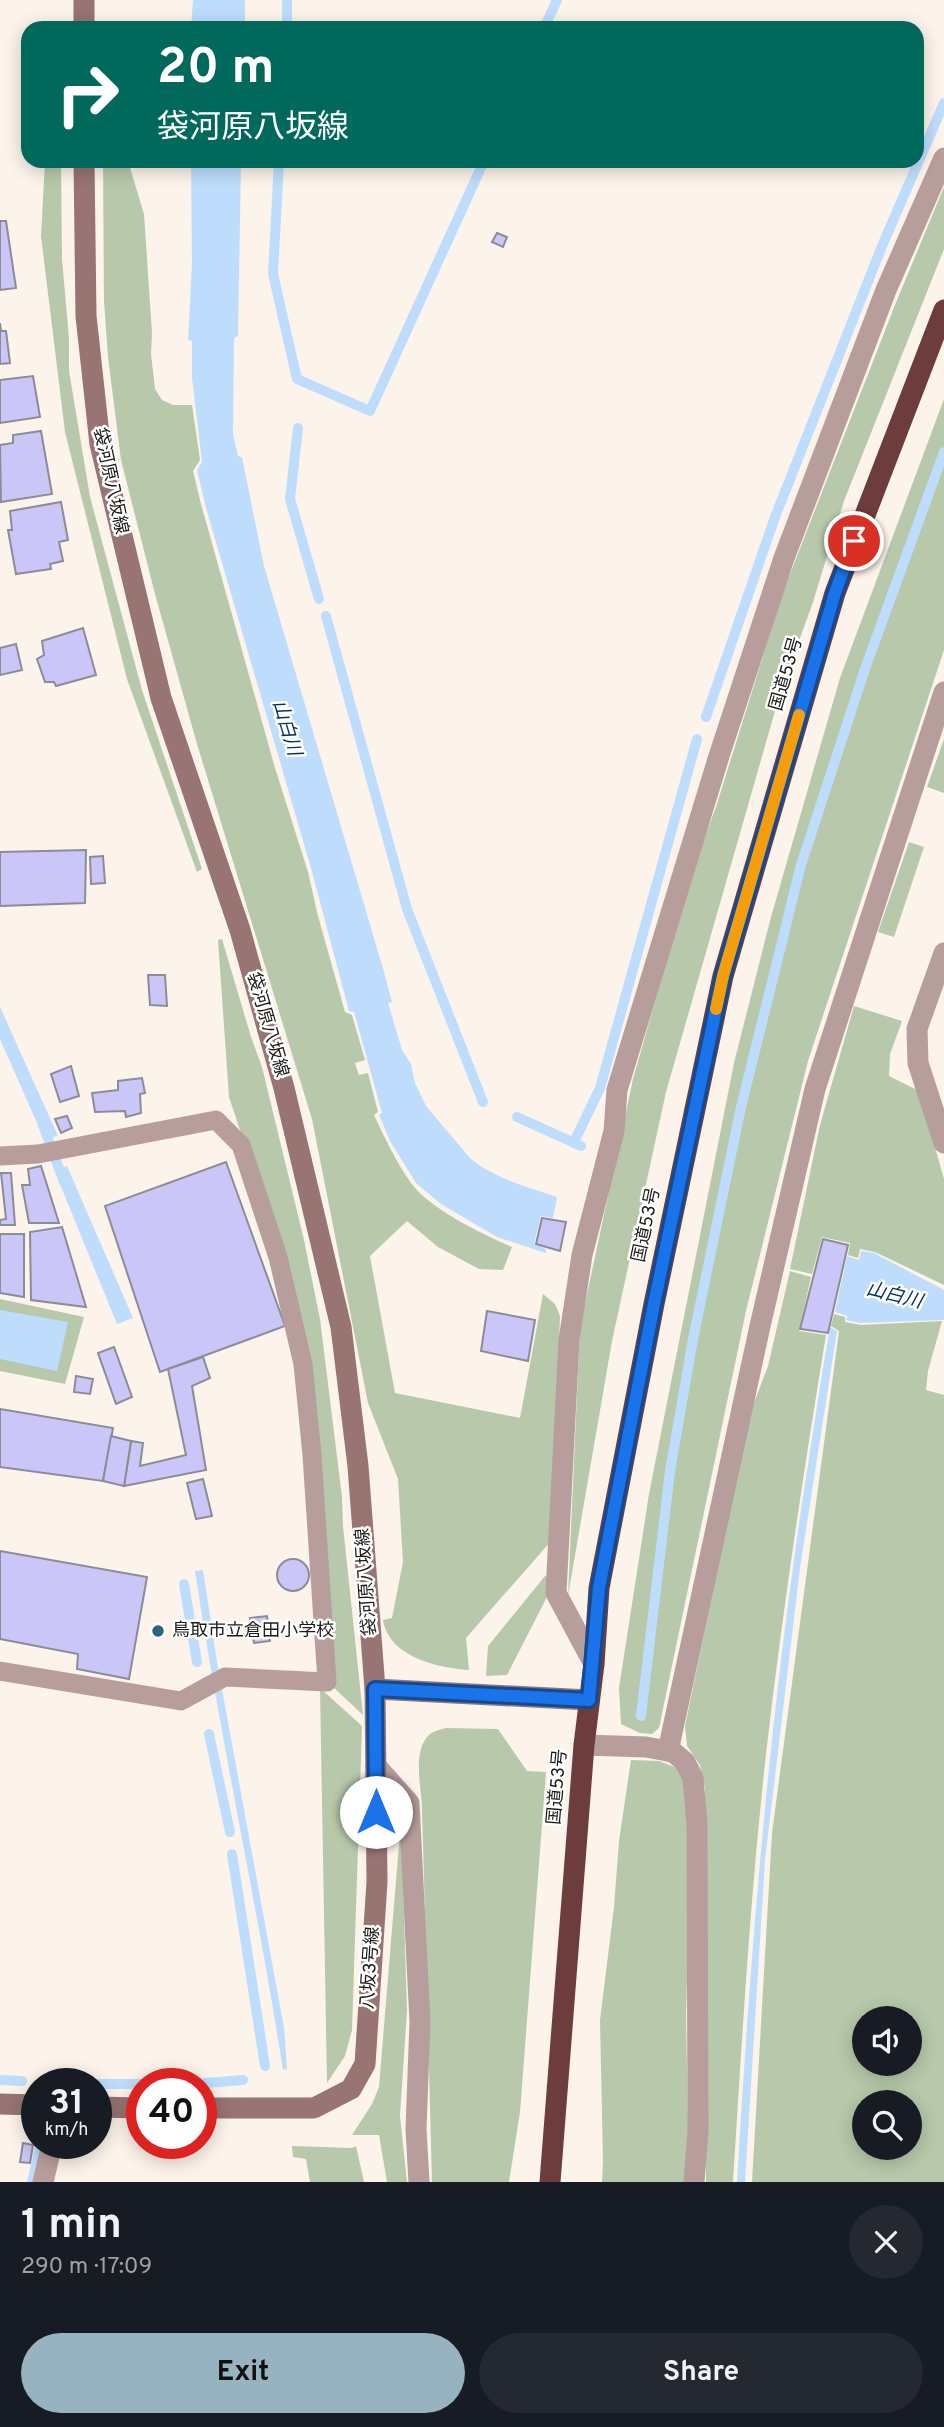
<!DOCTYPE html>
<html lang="en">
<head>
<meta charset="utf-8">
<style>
  body { margin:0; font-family:Overpass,"Noto Sans JP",sans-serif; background:#242831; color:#f1f3f6; height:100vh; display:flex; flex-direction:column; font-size:26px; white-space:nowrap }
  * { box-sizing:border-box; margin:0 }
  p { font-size:23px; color:#9ea1a6 }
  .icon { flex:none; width:38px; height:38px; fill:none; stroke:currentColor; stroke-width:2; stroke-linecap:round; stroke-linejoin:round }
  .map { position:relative; height:2182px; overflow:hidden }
  .sheet { display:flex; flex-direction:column; background:#171b24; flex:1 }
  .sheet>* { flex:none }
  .banner { position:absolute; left:21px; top:21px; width:903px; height:147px; border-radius:21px; box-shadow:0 4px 18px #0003; background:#00695c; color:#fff; overflow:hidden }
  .buttons { position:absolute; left:852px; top:2006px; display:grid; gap:14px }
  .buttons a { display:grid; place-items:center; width:70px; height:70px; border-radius:50%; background:#171b24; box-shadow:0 4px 18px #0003; font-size:35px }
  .speed { position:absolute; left:21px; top:2068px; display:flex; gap:14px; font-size:35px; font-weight:700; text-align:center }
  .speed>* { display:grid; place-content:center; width:91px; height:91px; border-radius:50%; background:#171b24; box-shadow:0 4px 18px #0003; line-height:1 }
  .speed small { font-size:18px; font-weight:400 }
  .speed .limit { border:10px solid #d22; background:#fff; color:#111 }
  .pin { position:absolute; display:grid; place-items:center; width:60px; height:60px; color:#fff; margin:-30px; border:4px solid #fff; border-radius:50%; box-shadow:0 2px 7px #0007 }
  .me { position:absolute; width:77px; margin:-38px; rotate:0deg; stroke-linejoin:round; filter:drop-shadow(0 0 5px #0008) }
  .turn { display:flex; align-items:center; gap:24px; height:147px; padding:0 21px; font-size:32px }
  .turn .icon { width:91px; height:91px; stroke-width:2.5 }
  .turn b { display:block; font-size:49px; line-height:60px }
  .round { display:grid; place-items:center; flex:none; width:74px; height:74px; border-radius:37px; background:#242831 }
  .headline { display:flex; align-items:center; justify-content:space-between; height:119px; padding:0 21px }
  h1 { font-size:42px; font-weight:700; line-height:52px }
  .cta { display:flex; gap:14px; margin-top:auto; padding:14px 21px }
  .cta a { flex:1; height:80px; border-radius:42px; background:#97b3c0; color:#111; font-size:28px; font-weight:700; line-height:80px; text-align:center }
  .cta a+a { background:#242831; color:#f1f3f6 }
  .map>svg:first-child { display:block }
</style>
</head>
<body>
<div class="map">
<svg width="944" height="2182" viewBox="0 0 944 2182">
  <rect width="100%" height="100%" fill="#fcf3ea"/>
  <g fill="#b7c9aa" fill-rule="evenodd">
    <path d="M45,161H61L62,259L69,339V371L90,497L142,690L202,869L197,872L127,679L65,432L41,236Z"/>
    <path d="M103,161H128L144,214L152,333L151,354L155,389L162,400L173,405H192L200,460L193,471L201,504L275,768L308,872L318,916L345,1012L352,1015L365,1060L355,1063L359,1075L368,1073L378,1112L374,1115C385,1138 396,1162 411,1183C430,1209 482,1234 512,1247L503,1270L479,1269L438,1247L407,1221L370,1256L395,1393L520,1418L543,1294L555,1304L560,1316L552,1540L466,1638L469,1670C438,1668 389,1657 383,1620L392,1618L403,1562L398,1479L368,1403L312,1119L197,744L155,594L121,460L108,357L104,301Z"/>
    <path d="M944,187V249L844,501L812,605L781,690L666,1092L612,1341L568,1596L580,1327L633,1079L692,871L716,807L783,592L895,305Z"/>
    <path d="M944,399V650L808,1061L746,1311L659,1728L652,1734L640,1733L621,1724L619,1688L649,1494L734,1063L771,917L840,678Z"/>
    <path d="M944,739V793L927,787Z"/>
    <path d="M909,842L924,847L894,937L878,932Z"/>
    <path d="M222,939L251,1037L262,1067L304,1240L320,1319L342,1497L343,1526L363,1715L333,1687L315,1435L242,1136L229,1097L218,940Z"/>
    <path d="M854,1006L902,1021L890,1054L889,1076L919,1091L944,1179V1285L875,1252L860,1249L858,1258L848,1255L850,1243L822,1237L812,1274L790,1269L820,1125Z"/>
    <path d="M790,1271L811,1277L799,1331L826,1335C803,1475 782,1614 766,1754C750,1897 742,2039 733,2182H706L705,1788L700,1765L687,1746L685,1726L750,1413L768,1366Z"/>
    <path d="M0,1299L84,1317L65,1384L0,1371Z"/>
    <path d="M834,1314L845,1317V1322L861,1325L942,1321L928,1371L926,1390L944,1395V2182H752L772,1833L839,1331L831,1326ZM864,2018H910V2063H864ZM864,2102H910V2147H864Z"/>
    <path d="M545,1576L550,1577L549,1593L507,1675L486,1676L488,1646Z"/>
    <path d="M320,1688L362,1726L352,2030L345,2056L327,2083Z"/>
    <path d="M446,1728L498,1729L527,1771L546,1772L520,2112L509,2182H432L422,1806C421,1786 412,1749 430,1734C434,1731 442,1729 446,1728Z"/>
    <path d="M631,1760L659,1761L677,1768L684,1779L688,1800L689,1918L686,2014L689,2182H602L603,2161L600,2020L614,1907L619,1841Z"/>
    <path d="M401,1820L407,2010L400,2116L407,2182H387L379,2135H352L372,2104L379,2087Z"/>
    <path d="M292,2146L352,2148L356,2146L364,2182H310L306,2159L293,2157Z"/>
  </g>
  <g fill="#beddfc">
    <path d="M193,0H245V28H191Z"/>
    <path d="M191,161H241L238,336L234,338L233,434L238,456L242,457L264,566L384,972L392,1002L388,1003L402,1050L411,1064L415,1083L426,1106L470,1158C493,1178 528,1187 557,1197L553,1218L541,1216L534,1244L546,1249V1253L497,1237L441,1204L416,1183L390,1141L379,1115L382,1113L354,1012L349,1011L311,868L206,508L197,470L202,462L192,378V341L188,340L192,263Z"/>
    <path d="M0,1007L58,1136L44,1139L0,1039Z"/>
    <path d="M67,1166L133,1318L117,1324L55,1172Z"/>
    <path d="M861,1251L874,1253L944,1290V1320L860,1323L846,1320L847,1316L835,1312L847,1256L859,1260Z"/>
    <path d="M0,1310L68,1322L57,1371L0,1359Z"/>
    <path d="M830,1327L837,1331L800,1568L765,1860L745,2182H737C751,1940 771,1698 809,1458C816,1414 822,1370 830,1327Z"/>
    <path d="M203,1570L217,1662L284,2028L287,2069L283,2070C257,1903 220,1738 195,1571Z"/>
  </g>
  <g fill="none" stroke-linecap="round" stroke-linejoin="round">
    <g stroke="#beddfc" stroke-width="10">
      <path d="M287,28V0"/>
      <path d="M544,28L557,0"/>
      <path d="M279,161L273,274L297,379L370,411L484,161"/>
      <path d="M298,428L290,499L319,599"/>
      <path d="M326,616L407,909L483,1102"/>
      <path d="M706,717L775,517L882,246L944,103"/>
      <path d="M517,1117L581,1146"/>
      <path d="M43,1125L64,1182"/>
      <path d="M575,1140L600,1088L697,739"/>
      <path d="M184,1584L197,1662"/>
      <path d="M641,1716L670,1471L693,1339L741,1107L801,865L866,666L944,452"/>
      <path d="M209,1734L230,1832"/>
      <path d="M232,1854L265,2066"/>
      <path d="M0,2080L22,2081"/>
      <path d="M61,2084H194L243,2080"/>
      <path d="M32,2182L41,2144"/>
    </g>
  </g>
  <g fill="#cac7f8" stroke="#8c8c97" stroke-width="2">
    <path d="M0,221H6L16,288L0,290Z"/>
    <path d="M497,233L507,237L503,247L492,242Z"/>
    <path d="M0,323L1,331H6L10,363L0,364Z"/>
    <path d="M33,376L40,417L0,423V380Z"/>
    <path d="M41,431L52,494L1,502L0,445L13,443V435Z"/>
    <path d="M61,502L68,540L59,542L63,561L50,564L51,569L16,574L8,530H12L10,511Z"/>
    <path d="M83,628L96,675L56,686L54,682H45L37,659L44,655L42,641Z"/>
    <path d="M16,644L22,670L0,675V648Z"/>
    <path d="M86,850L85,903L0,906V852Z"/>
    <path d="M103,856L105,883L91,884L90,857Z"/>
    <path d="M148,975H165L167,1006L150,1005Z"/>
    <path d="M71,1066L79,1096L60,1102L51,1074Z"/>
    <path d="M142,1078L145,1093L140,1094L141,1113L126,1117L125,1111L95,1112L92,1093L118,1090V1081Z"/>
    <path d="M67,1116L72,1128L61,1133L55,1119Z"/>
    <path d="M226,1162L285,1326L160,1372L105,1206Z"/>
    <path d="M41,1166L59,1223H29L22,1185H30L28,1169Z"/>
    <path d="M1,1173H11L15,1225H0V1220L6,1219Z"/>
    <path d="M542,1218L566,1222L560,1251L536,1244Z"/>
    <path d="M62,1227L86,1307L31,1300L30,1232Z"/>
    <path d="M0,1234H24V1297L0,1293Z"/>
    <path d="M823,1239L848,1245L828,1333L800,1329Z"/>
    <path d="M487,1311L535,1320L528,1361L481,1351Z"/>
    <path d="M114,1347L132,1397L116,1404L98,1353Z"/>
    <path d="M203,1357L210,1378L192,1386L206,1470L124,1486L131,1441L143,1443L140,1466L186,1455L168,1369Z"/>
    <path d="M76,1376L93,1379L90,1394L74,1392Z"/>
    <path d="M0,1409L113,1428L103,1481L0,1467Z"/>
    <path d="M111,1436L131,1441L124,1486L103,1481Z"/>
    <path d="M203,1479L212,1516L196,1519L187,1483Z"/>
    <path d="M0,1551L147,1577L129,1679L77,1669L78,1654L0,1639Z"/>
    <circle cx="293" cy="1575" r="16"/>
    <path d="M267,1616L270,1641L254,1643L250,1618Z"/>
    <path d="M23,2143L33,2145L30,2163L20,2162Z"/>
  </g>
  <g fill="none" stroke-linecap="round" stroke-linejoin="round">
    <path stroke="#b79e9d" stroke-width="19" d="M0,1156L38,1154L216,1120L241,1145L278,1257L303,1364L312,1455L327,1682L225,1677L181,1701L0,1671"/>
    <g stroke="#b79e9d" stroke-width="21">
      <path d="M944,953L917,1029L918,1063L944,1143"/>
      <path d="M594,1664L556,1593L569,1340L582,1255L614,1131L617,1090L719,756L784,558L886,290L944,158"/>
      <path d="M584,1745L646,1747L673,1752L685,1762L693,1778L697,1824L698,2131L694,2182"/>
      <path d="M668,1751L760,1326L815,1089L944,692"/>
      <path d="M376,1766L409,1803L420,2022L416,2129L419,2182"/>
      <path d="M43,2182L52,2144"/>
    </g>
    <g stroke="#987473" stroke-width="21">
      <path d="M84,0V28"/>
      <path d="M84,161L86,316L100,444L161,698L240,930L284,1088L341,1327L358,1466L375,1689L377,1882L365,2064L351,2089L314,2108H201"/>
      <path d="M375,1689L589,1700"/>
      <path d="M0,2104L37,2105"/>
      <path d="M96,2107L142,2108"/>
    </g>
    <path stroke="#6d3d3d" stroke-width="21" d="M550,2182L584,1745L594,1664L599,1588L654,1304L723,976L835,593L944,310"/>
  </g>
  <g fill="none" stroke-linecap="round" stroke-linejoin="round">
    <g stroke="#114b97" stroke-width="18">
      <path id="route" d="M376,1812L375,1689L589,1700L599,1588L654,1304L723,976L835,593L854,541"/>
    </g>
    <use href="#route" stroke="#1a73e8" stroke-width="12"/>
    <path stroke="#f59e0b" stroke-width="12" d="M716,1009L723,976L799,715"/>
  </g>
  <circle fill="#2a657d" stroke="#fff" stroke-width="2.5" cx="158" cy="1631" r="7"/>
  <g text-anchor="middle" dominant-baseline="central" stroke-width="5" stroke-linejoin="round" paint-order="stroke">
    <g font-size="18" fill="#1c1916" stroke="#fff">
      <text transform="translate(110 481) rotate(78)">袋河原八坂線</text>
      <text transform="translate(787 674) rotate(-74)">国道53号</text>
      <text transform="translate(267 1025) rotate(74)">袋河原八坂線</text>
      <text transform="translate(647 1225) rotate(-78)">国道53号</text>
      <text transform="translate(367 1582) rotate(-94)">袋河原八坂線</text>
      <text transform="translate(558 1787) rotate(-85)">国道53号</text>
      <text transform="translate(371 1968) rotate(-86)">八坂3号線</text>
    </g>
    <g font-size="18" fill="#1c1916" stroke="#fff" text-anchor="start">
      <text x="172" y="1631">鳥取市立倉田小学校</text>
    </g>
    <g font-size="19" font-style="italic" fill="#063356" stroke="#fff">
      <text transform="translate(286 728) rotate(73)">山白川</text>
      <text transform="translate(894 1296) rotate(14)">山白川</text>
    </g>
  </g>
</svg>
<div class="buttons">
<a><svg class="icon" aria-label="sound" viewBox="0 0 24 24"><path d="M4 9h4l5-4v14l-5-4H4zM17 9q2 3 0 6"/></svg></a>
<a><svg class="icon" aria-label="search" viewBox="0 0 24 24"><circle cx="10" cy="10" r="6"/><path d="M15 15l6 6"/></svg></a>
</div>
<div class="speed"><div>31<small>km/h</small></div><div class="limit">40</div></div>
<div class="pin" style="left:854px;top:541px;background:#d93025"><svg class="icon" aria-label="arrive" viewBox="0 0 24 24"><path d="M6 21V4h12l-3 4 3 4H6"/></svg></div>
<svg class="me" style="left:376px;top:1812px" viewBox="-20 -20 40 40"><circle r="19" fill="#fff"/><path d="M0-13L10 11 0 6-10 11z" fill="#1a73e8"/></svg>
<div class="banner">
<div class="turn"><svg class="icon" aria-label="right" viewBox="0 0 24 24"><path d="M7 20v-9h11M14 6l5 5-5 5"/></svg><div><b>20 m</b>袋河原八坂線</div></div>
</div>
</div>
<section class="sheet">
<div class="headline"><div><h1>1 min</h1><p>290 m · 17:09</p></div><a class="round"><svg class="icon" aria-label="close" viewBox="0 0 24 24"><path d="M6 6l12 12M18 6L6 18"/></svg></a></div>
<div class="cta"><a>Exit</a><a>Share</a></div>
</section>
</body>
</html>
